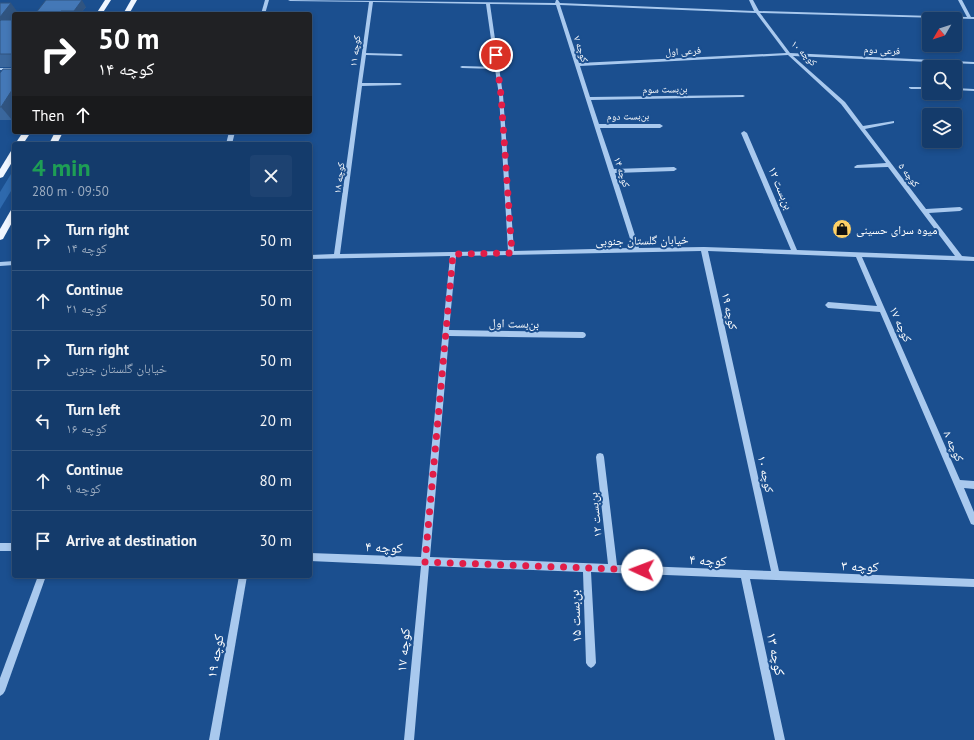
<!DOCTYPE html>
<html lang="en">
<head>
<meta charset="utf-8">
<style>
  body { margin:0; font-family:"PT Sans","Noto Naskh Arabic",sans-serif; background:#1d4271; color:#f1f3f6; height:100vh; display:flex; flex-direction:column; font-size:15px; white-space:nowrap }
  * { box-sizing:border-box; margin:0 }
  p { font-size:13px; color:#9dadc1 }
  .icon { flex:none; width:22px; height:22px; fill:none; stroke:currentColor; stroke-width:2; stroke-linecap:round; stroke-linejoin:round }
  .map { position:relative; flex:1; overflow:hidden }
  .drawer { position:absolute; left:12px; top:142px; width:300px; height:436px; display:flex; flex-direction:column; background:#143b6b; border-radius:4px; box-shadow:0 2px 6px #0003,0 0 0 1px #33557e }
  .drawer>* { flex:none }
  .guide { position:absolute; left:12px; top:12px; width:300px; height:122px; border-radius:4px; box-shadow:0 2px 6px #0003,0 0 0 1px #33557e; background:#202124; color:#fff; overflow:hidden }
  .needle { width:26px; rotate:231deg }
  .fabs { position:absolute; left:922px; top:12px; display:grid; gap:8px }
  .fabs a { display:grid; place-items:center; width:40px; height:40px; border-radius:4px; background:#143b6b; box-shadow:0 2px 6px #0003,0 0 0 1px #33557e; font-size:20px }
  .pin { position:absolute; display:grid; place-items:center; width:34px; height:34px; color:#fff; margin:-17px; border:2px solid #fff; border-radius:50%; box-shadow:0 1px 4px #0007 }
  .me { position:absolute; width:44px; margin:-22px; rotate:272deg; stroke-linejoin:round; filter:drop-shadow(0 0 3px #0008) }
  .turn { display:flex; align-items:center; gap:14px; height:84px; padding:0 20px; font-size:18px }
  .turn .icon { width:52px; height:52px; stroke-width:2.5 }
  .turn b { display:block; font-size:28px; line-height:34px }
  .then { display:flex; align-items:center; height:38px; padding:0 20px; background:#0003; gap:8px; font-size:15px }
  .round { display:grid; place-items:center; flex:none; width:42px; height:42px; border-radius:4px; background:#1d4271 }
  .head { display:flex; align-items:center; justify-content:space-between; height:68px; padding:0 20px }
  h1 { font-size:24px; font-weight:700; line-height:30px; color:#1e9e55 }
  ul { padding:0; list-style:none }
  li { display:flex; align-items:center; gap:12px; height:60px; padding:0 20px; border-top:1px solid #33557e }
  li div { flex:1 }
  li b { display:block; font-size:15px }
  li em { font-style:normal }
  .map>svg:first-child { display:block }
</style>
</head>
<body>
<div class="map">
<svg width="974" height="740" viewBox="0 0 974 740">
  <rect width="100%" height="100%" fill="#1b4f8f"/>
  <path fill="#2e69ad" d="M14,169V186L0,209V192Z"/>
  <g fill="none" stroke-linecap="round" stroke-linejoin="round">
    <g fill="#a9c9ee" fill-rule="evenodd">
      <path d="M265,0H269L265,14H261Z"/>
      <path d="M288,0L555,3L556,0H558L560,3L754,11L749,0H753L759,11L967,17L958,0H962L971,17H974V19L760,13L790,53L974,62V64L793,56L845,102L863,126L894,121V123L865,129L926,209L960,207L963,209L960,211L929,213L962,256L974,257V261L862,257L960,480L974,481V489L964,488L974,512V525L971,524L880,312L828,308L825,305L828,302L877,306L856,257L708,251L779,571L974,579V587L750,579L785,740H775L741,578L591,572L596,663L594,666L591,668L588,666L586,663L583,572L429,566L414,740H404L421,566L310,561V553L421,557L450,256L310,259V255L334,254L369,2L290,1ZM373,2L486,4L495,67L462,66L460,67L462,68L495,69L499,95L508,251L340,254L362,86L400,85L402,84L400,83H362L366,55L401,56L403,55L401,54L366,53ZM490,4L556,5L633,248L514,251L503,95ZM560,5L756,13L786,53L579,63ZM788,55L841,104L886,163L857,165L854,167L855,168L888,167L955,256L797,250L747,133L744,131L741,133L791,250L704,247L639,248L615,173L674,171L677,169L674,167L614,169L600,128H660L663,126L660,124H599L591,100L743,97L745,96L743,95L590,97L580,66ZM701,251L771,571L617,565L604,457L603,454L600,453L597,454L596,457L608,564L430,557L449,336L583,338L585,337L586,335L585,333L583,332L449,330L456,256Z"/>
      <rect x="0" y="68" width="14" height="2"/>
      <path d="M909,87H929V89H911L909,88Z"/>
      <path d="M955,88L974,89V91L955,90Z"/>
      <path d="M229,132H235L232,144H226Z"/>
      <path d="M14,261V265L0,266V262Z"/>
      <rect x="0" y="543" width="14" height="8"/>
      <path d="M38,576H46L5,691L3,694L0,696V678Z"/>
      <path d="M239,576H247L219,740H209Z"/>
    </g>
    <g fill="#f0f6ff" fill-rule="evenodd">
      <path d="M105,0H111L102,14H96Z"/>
      <path d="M131,0H137L129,14H123Z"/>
      <path d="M23,132H31L23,144H15Z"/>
      <path d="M55,132H63L57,144H49Z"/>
      <path d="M14,150V159L3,177L0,178V169L11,151Z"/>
      <path d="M14,209V219L3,239L0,240V229L11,210Z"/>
    </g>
  </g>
  <g fill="#3a679d">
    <path d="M0,3L14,14V67H0Z"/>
    <path d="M86,7L80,14H35Z"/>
    <path d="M0,73L12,120H0Z"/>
  </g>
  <g fill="#305480">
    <path d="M82,0L86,7L80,14H76L74,11Z"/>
    <path d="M11,3L19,14H14V24L0,22V17Z"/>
    <path d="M61,11L63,14H58Z"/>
    <path d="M14,51V58L12,54Z"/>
    <path d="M14,87V117L12,120L1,107Z"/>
  </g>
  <g fill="#4478b7" stroke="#305480">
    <path d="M46,0H82L74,11H61L58,14H35Z"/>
    <path d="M0,3H11L0,17Z"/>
    <path d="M1,20H14V51L12,54H0V21Z"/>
    <path d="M3,69H14V87L1,107H0V73Z"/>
  </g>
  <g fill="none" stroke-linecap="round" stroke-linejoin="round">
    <path stroke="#e11d48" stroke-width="7" stroke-dasharray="0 12.6" d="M496,55L501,95L512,253L453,254L425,562L642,570"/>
  </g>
  <defs>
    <g id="shop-disc" transform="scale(1)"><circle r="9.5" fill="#ffd166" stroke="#1b4f8f"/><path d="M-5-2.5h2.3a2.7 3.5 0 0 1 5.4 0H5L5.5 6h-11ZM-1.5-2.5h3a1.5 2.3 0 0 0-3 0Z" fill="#111"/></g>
  </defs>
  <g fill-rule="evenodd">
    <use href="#shop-disc" x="842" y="229"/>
  </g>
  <g text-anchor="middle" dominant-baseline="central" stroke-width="4" stroke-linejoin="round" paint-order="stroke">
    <g font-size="10" fill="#fff" stroke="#1b4f8f">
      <text transform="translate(581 49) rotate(72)">کوچه ۷</text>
      <text transform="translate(882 50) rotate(3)">فرعی دوم</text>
      <text transform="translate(355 51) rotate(-83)">کوچه ۱۱</text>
      <text transform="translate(683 51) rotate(-3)">فرعی اول</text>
      <text transform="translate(804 53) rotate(45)">کوچه ۱۰</text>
      <text transform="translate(665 89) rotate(-1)">بن‌بست سوم</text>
      <text transform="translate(628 116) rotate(-1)">بن‌بست دوم</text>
      <text transform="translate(622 172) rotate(72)">کوچه ۱۴</text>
      <text transform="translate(909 175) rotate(53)">کوچه ۵</text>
      <text transform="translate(339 178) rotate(-83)">کوچه ۱۸</text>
    </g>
    <g font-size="12" fill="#fff" stroke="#1b4f8f">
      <text transform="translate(781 188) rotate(67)">بن‌بست ۱۲</text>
      <text transform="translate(642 240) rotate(-1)">خیابان گلستان جنوبی</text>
      <text transform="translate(730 311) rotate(78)">کوچه ۱۹</text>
      <text transform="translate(514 323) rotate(1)">بن‌بست اول</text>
      <text transform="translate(901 324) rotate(66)">کوچه ۱۷</text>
      <text transform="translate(954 446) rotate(66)">کوچه ۸</text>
      <text transform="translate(766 474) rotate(77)">کوچه ۱۰</text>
      <text transform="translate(595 515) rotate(-96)">بن‌بست ۱۲</text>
    </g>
    <g font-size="12" fill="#fff" stroke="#1b4f8f" text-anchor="start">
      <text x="856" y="229">میوه سرای حسینی</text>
    </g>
    <g font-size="14" fill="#fff" stroke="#1b4f8f">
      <text transform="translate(384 547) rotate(2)">کوچه ۴</text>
      <text transform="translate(708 560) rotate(2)">کوچه ۴</text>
      <text transform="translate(860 566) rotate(2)">کوچه ۳</text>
      <text transform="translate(575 616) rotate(-93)">بن‌بست ۱۵</text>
      <text transform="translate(403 650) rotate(-85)">کوچه ۱۷</text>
      <text transform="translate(776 654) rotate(78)">کوچه ۱۳</text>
      <text transform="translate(215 656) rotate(-80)">کوچه ۱۹</text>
    </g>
  </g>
</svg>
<div class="fabs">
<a><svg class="needle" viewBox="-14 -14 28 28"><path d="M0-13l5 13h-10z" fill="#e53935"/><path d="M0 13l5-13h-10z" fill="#9dadc1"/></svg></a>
<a><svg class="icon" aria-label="search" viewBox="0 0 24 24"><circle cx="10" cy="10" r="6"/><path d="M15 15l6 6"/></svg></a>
<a><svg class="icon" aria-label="layers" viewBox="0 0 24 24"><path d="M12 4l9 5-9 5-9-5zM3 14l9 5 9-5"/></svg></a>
</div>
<div class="pin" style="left:496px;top:55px;background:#d93025"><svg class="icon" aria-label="arrive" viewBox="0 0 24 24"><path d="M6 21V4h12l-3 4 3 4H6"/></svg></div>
<svg class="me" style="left:642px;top:570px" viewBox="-20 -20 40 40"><circle r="19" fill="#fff"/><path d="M0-13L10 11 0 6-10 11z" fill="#e11d48"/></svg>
<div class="guide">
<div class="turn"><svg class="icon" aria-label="right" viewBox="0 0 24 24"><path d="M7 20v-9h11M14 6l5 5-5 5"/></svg><div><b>50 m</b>کوچه ۱۴</div></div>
<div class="then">Then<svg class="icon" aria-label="ahead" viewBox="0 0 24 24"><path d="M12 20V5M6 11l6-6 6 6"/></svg></div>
</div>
<section class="drawer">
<div class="head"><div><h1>4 min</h1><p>280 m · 09:50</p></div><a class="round"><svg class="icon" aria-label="close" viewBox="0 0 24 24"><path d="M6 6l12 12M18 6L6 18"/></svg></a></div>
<ul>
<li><svg class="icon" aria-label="right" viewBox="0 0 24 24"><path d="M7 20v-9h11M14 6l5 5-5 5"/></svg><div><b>Turn right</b><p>کوچه ۱۴</p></div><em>50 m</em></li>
<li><svg class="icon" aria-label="ahead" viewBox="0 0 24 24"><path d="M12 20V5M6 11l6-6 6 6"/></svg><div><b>Continue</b><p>کوچه ۲۱</p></div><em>50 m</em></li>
<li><svg class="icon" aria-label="right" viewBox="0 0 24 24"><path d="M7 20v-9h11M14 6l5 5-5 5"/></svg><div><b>Turn right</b><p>خیابان گلستان جنوبی</p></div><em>50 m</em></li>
<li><svg class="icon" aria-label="left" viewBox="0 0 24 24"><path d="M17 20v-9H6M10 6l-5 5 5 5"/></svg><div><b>Turn left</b><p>کوچه ۱۶</p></div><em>20 m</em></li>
<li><svg class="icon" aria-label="ahead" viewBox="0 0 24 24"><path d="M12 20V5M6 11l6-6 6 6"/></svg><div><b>Continue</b><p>کوچه ۹</p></div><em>80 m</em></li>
<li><svg class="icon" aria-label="arrive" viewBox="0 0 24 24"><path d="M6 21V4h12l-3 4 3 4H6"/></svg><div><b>Arrive at destination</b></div><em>30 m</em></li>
</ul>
</section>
</div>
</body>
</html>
